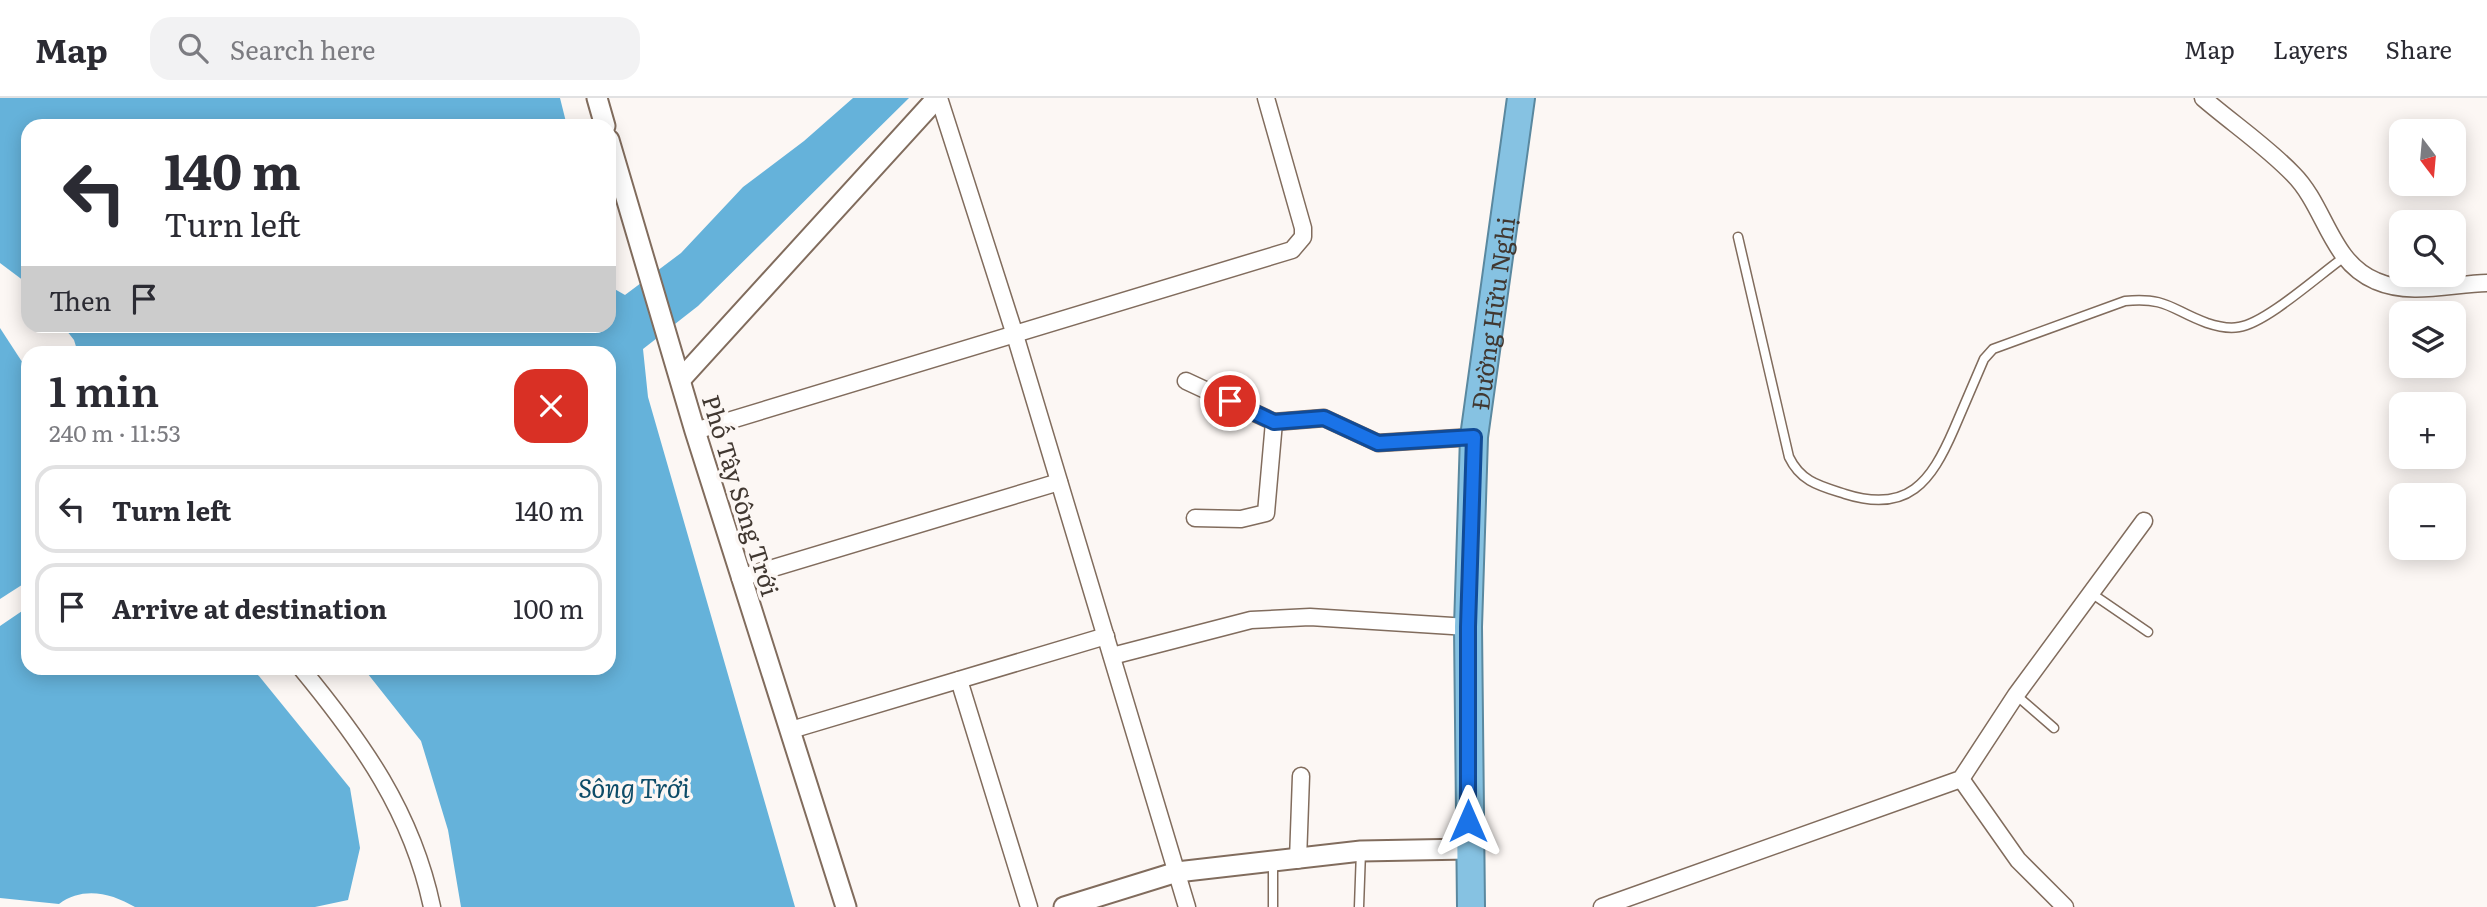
<!DOCTYPE html>
<html lang="en">
<head>
<meta charset="utf-8">
<style>
  body { margin:0; font-family:Literata,serif; background:#f2f2f3; color:#2b2b33; height:100vh; display:flex; flex-direction:column; font-size:26px; white-space:nowrap }
  * { box-sizing:border-box; margin:0 }
  p { font-size:23px; color:#7c7c81 }
  .icon { flex:none; width:38px; height:38px; fill:none; stroke:currentColor; stroke-width:2; stroke-linecap:round; stroke-linejoin:round }
  .map { position:relative; flex:1; overflow:hidden }
  .panel { position:absolute; left:21px; top:248px; width:595px; height:329px; display:flex; flex-direction:column; background:#fff; border-radius:21px; box-shadow:0 4px 18px #0003 }
  .panel>* { flex:none }
  .banner { position:absolute; left:21px; top:21px; width:595px; height:214px; border-radius:21px; box-shadow:0 4px 18px #0003; background:#fff; color:#2b2b33; overflow:hidden }
  .needle { width:46px; rotate:164deg }
  .tools { position:absolute; left:2389px; top:21px; display:grid; gap:14px }
  .tools a { display:grid; place-items:center; width:77px; height:77px; border-radius:14px; background:#fff; box-shadow:0 4px 18px #0003; font-size:35px }
  .pin { position:absolute; display:grid; place-items:center; width:60px; height:60px; color:#fff; margin:-30px; border:4px solid #fff; border-radius:50%; box-shadow:0 2px 7px #0007 }
  .me { position:absolute; width:77px; margin:-38px; rotate:0deg; stroke-linejoin:round; filter:drop-shadow(0 0 5px #0008) }
  .turn { display:flex; align-items:center; gap:24px; height:147px; padding:0 28px; font-size:32px }
  .turn .icon { width:91px; height:91px; stroke-width:2.5 }
  .turn b { display:block; font-size:49px; line-height:60px }
  .then { display:flex; align-items:center; height:66px; padding:0 28px; background:#0003; gap:14px; font-size:26px }
  .round { display:grid; place-items:center; flex:none; width:74px; height:74px; border-radius:21px; background:#f2f2f3 }
  .headline { display:flex; align-items:center; justify-content:space-between; height:119px; padding:0 28px }
  h1 { font-size:42px; font-weight:600; line-height:52px }
  ul { padding:0; list-style:none }
  li { display:flex; align-items:center; gap:21px; height:88px; margin:0 14px 10px; padding:0 14px; border:4px solid #e1e1e2; border-radius:21px }
  li div { flex:1 }
  li b { display:block; font-size:26px }
  li em { font-style:normal }
  header { display:flex; align-items:center; gap:42px; box-sizing:border-box; height:98px; padding:0 35px; background:#fff; border-bottom:2px solid #e1e1e2 }
  header strong { font-size:33px }
  nav { display:flex; gap:38px; margin-inline-start:auto; font-size:24px }
  .search { width:490px; height:63px; background:#f2f2f3; display:flex; align-items:center; gap:18px; box-sizing:border-box; padding:0 24px; border-radius:21px; color:#7c7c81; font-size:26px }
  .map>svg:first-child { display:block }
</style>
</head>
<body>
<header>
<strong>Map</strong>
<div class="search"><svg class="icon" aria-label="search" viewBox="0 0 24 24"><circle cx="10" cy="10" r="6"/><path d="M15 15l6 6"/></svg>Search here</div>
<nav><a>Map</a><a>Layers</a><a>Share</a></nav>
</header>
<div class="map">
<svg width="2487" height="809" viewBox="0 0 2487 809">
  <rect width="100%" height="100%" fill="#fcf7f4"/>
  <g fill="#65b2da">
    <path d="M0,0H560L567,28H28V186L0,165Z"/>
    <path d="M853,0H909L698,208L643,251L648,299L795,809H461L448,732L421,643L364,571L609,570V256L78,255L74,242L63,228H609V182L611,189L625,197L681,155L743,89L804,43Z"/>
    <path d="M0,230L28,273V483L0,501Z"/>
    <path d="M28,509V570H250L259,578L350,690L360,750L348,802L315,809H135C111,795 83,788 59,806L0,800V528Z"/>
  </g>
  <g fill="none" stroke-linecap="round" stroke-linejoin="round">
    <g stroke="#816c5d" stroke-width="11">
      <g id="service">
        <path d="M1738,139L1789,359C1801,384 1820,388 1845,396C1908,416 1931,384 1954,331C1964,308 1974,284 1984,261L1993,251L2125,203C2168,199 2171,212 2207,225C2216,228 2229,231 2239,229C2266,225 2319,177 2343,160"/>
        <path d="M2091,495L2148,534"/>
        <path d="M2016,597L2054,630"/>
        <path d="M1273,765V809"/>
        <path d="M1359,809L1361,753"/>
      </g>
    </g>
    <g stroke="#816c5d" stroke-width="19">
      <g id="minor">
        <path d="M939,0L1015,237L1187,809"/>
        <path d="M2203,0C2232,25 2266,48 2293,76C2326,109 2330,164 2376,183C2410,198 2451,186 2487,185"/>
        <path d="M1186,283L1274,324L1324,320L1378,345L1474,339"/>
        <path d="M695,333L1292,152L1303,139V130L1266,0"/>
        <path d="M1195,420L1241,421L1266,415L1274,324"/>
        <path d="M740,480L1059,384"/>
        <path d="M1112,558L1251,522L1310,519L1468,529"/>
        <path d="M301,570C362,644 412,714 432,809"/>
        <path d="M959,582L1029,809"/>
        <path d="M791,632L1106,538"/>
        <path d="M1961,681L2018,762L2065,809"/>
        <path d="M1298,762L1301,678"/>
        <path d="M1602,809L1961,681L2016,597L2144,423"/>
      </g>
    </g>
    <g stroke="#816c5d" stroke-width="23">
      <g id="tertiary">
        <path d="M597,0L605,28"/>
        <path d="M609,42L695,333L846,809"/>
        <path d="M681,281L937,0"/>
        <path d="M1064,809L1177,774L1361,753L1468,751"/>
      </g>
    </g>
    <g stroke="#5a889f" stroke-width="30">
      <g id="trunk">
        <path id="s1" d="M1471,809L1468,529L1474,339L1521,0"/>
      </g>
    </g>
    <use href="#service" stroke="#fff" stroke-width="8"/>
    <use href="#minor" stroke="#fff" stroke-width="16"/>
    <use href="#tertiary" stroke="#fff" stroke-width="19"/>
    <use href="#trunk" stroke="#86c2e2" stroke-width="26"/>
  </g>
  <g fill="none" stroke-linecap="round" stroke-linejoin="round">
    <g stroke="#114b97" stroke-width="18">
      <path id="route" d="M1230,303L1274,324L1324,320L1378,345L1474,339L1468,529V723"/>
    </g>
    <use href="#route" stroke="#1a73e8" stroke-width="12"/>
  </g>
  <g text-anchor="middle" dominant-baseline="central" stroke-width="7" stroke-linejoin="round" paint-order="stroke">
    <g font-size="24" fill="#413831" stroke="#fcf7f4">
      <text stroke="none"><textPath href="#s1" startOffset="595">Đường Hữu Nghị</textPath></text>
      <text transform="translate(742 397) rotate(73)">Phố Tây Sông Trới</text>
    </g>
    <g font-size="26" font-style="italic" fill="#0d4c68" stroke="#fcf7f4">
      <text x="634" y="688">Sông Trới</text>
    </g>
  </g>
</svg>
<div class="tools">
<a><svg class="needle" viewBox="-14 -14 28 28"><path d="M0-13l5 13h-10z" fill="#e53935"/><path d="M0 13l5-13h-10z" fill="#7c7c81"/></svg></a>
<a><svg class="icon" aria-label="search" viewBox="0 0 24 24"><circle cx="10" cy="10" r="6"/><path d="M15 15l6 6"/></svg></a>
<a><svg class="icon" aria-label="layers" viewBox="0 0 24 24"><path d="M12 4l9 5-9 5-9-5zM3 14l9 5 9-5"/></svg></a>
<a>+</a>
<a>−</a>
</div>
<div class="pin" style="left:1230px;top:303px;background:#d93025"><svg class="icon" aria-label="arrive" viewBox="0 0 24 24"><path d="M6 21V4h12l-3 4 3 4H6"/></svg></div>
<svg class="me" style="left:1468px;top:723px" viewBox="-20 -20 40 40"><path d="M0-17L14 15 0 8-14 15z" fill="#1a73e8" stroke="#fff" stroke-width="4"/></svg>
<div class="banner">
<div class="turn"><svg class="icon" aria-label="left" viewBox="0 0 24 24"><path d="M17 20v-9H6M10 6l-5 5 5 5"/></svg><div><b>140 m</b>Turn left</div></div>
<div class="then">Then<svg class="icon" aria-label="arrive" viewBox="0 0 24 24"><path d="M6 21V4h12l-3 4 3 4H6"/></svg></div>
</div>
<section class="panel">
<div class="headline"><div><h1>1 min</h1><p>240 m · 11:53</p></div><a class="round" style="background:#d93025;color:#fff"><svg class="icon" aria-label="close" viewBox="0 0 24 24"><path d="M6 6l12 12M18 6L6 18"/></svg></a></div>
<ul>
<li><svg class="icon" aria-label="left" viewBox="0 0 24 24"><path d="M17 20v-9H6M10 6l-5 5 5 5"/></svg><div><b>Turn left</b></div><em>140 m</em></li>
<li><svg class="icon" aria-label="arrive" viewBox="0 0 24 24"><path d="M6 21V4h12l-3 4 3 4H6"/></svg><div><b>Arrive at destination</b></div><em>100 m</em></li>
</ul>
</section>
</div>
</body>
</html>
